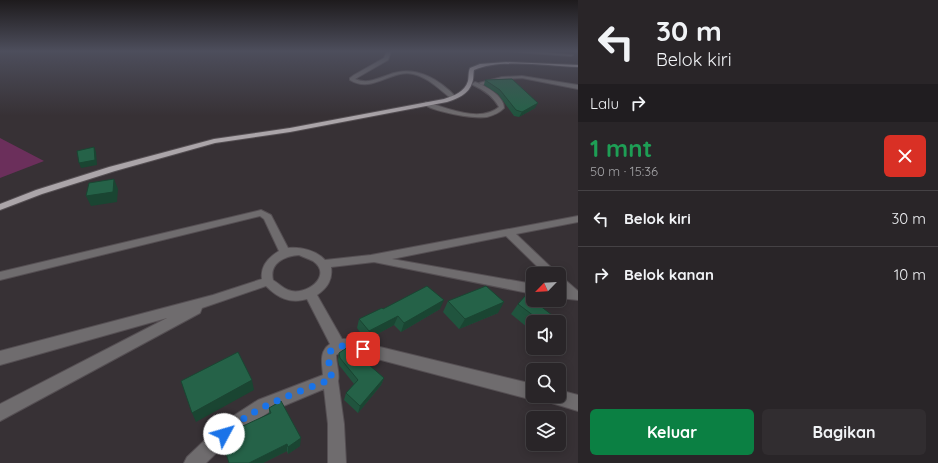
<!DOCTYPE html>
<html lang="id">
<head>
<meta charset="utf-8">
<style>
  body { margin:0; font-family:Quicksand,sans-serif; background:#312d30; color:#f1f3f6; height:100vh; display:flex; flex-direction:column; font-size:15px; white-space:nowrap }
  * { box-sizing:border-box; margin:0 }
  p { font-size:13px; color:#a5a5a8 }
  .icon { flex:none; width:22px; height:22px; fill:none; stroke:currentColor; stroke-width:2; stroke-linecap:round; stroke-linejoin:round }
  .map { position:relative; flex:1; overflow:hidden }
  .sheet { display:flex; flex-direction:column; background:#292528; width:360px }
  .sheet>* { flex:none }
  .guide { background:#292528; color:#f1f3f6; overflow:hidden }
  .needle { width:26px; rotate:245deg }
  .tools { position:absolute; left:526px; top:267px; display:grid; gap:8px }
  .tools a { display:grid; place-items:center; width:40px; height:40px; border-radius:6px; background:#292528; box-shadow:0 2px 10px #0003,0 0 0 1px #454245; font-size:20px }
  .pin { position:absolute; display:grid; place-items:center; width:34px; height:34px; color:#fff; margin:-17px; border-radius:8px; box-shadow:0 2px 6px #0006 }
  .me { position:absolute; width:44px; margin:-22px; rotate:51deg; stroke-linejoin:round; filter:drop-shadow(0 0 3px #0008) }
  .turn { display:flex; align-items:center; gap:14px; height:84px; padding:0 12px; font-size:18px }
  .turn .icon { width:52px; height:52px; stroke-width:2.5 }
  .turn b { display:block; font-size:28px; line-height:34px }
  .then { display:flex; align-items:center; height:38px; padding:0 12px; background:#0003; gap:8px; font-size:15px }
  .round { display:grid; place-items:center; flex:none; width:42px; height:42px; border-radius:6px; background:#312d30 }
  .head { display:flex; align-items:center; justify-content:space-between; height:68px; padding:0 12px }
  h1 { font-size:24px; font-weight:700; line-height:30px; color:#1e9e55 }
  .primary-button { display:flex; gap:8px; margin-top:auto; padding:8px 12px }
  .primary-button a { flex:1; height:46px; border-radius:6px; background:#0b8043; color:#fff; font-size:16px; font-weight:700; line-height:46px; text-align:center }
  .primary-button a+a { background:#312d30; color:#f1f3f6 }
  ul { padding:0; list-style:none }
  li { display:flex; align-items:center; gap:12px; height:56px; padding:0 12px; border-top:1px solid #454245 }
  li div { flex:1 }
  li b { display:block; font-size:15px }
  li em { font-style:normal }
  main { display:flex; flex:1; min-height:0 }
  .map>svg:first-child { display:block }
</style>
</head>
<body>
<main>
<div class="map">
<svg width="578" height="463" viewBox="0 0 578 463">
  <rect width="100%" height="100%" fill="#373135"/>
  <path fill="#6b2f5b" d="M0,138L44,161L0,178Z"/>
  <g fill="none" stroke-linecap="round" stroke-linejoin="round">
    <g stroke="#554f53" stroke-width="2">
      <g id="minor">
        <path d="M387,51H391L388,60L355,79C369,85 380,77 394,73C418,66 441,81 457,98L452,99C440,90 428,77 413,74C391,69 372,94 350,80V78L354,75L384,58Z"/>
        <path d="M506,51H526L573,55L571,56Z"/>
        <path d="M522,76L578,85V89L522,78L502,79L482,85L479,83L502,77Z"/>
        <path d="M475,82C486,86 504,96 504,108C499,113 494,115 487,117C474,119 434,112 423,104L426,102C447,108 480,123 499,107C493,96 484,90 473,85L472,84Z"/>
        <path d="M261,210L271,215L288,248C301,247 316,250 325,260L371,255L578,216V222L516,234L558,274H545L506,236L392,259L533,284V294L374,262L331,267C333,280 327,288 317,295L342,339H347L533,384V396H539L538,397L533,400L347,351L341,352L336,355C336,363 340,374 338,381L344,424L346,463H328V424L324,389L269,412L236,434L206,463H184L187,457L224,422L258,400L323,375C322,363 319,351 330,344L307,299C290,304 278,298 266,286L202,308L200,313L0,421V404L167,318L0,365V351L213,295L262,279C260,266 269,257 279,251L264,219L260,216L0,280V272ZM299,255C303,257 309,259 313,261C334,276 305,297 288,290C283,288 278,283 273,280C269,263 285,256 299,255Z"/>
        <path d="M559,277L563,278L578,291V300L559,298Z"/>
        <path d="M559,390L578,395V411L545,401L542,396H559Z"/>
      </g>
    </g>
    <g stroke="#554f53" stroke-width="2">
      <path id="major" d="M506,62L578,65V67C548,66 501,58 474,70C473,74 474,79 472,83C469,94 457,99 447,102L290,132L215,143L115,171L42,194L0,210V204L36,190L109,167L214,139L290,128L444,99C453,96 465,92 468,81C469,77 468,72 470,68L480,64Z"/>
    </g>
    <use href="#minor" fill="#6f6c6e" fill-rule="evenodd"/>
    <use href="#major" fill="#aba5a9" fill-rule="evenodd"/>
  </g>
  <g fill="#20543e">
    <path d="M485,80L535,108L519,117L514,116L498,94L484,85Z"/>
    <path d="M448,301L498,313L459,329L443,312Z"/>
    <path d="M518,304L559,322H533V332L511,314Z"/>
    <path d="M383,309H440L401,332L394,325L366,340L357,328L359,319Z"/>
    <path d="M339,353L370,366L384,378L381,385L358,413L344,400L346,393L354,384L339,365L338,360Z"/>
    <path d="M269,408L300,446L288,454L287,451L263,463H229L269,413Z"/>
  </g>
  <g fill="#1a4532">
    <path d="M538,103L535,108L519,117L522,112Z"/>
    <path d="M94,147L96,152L97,165L81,168L79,163Z"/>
    <path d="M114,179L118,189L117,202L91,206L86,196Z"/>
    <path d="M444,300L440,309L401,332L404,323Z"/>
    <path d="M504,302L498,313L459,329L465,319Z"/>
    <path d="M398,316L394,325L366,340L369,331Z"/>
    <path d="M565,325L559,331V329Z"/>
    <path d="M384,378L381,385L358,413L360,406Z"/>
    <path d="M252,380L254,390L196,422L192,413Z"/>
    <path d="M301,438L300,446L288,454V447Z"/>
    <path d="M287,444V451L263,463H249Z"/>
  </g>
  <g fill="#256248" stroke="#1a4532">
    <path d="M512,79L538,103L522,112L516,110L500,90L485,80Z"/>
    <path d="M94,147L95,160L79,163L77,151Z"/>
    <path d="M114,179L113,192L86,196L89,183Z"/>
    <path d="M427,286L444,300L404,323L398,316L369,331L359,319L382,308L383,309Z"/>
    <path d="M486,286L504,302L465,319L448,301Z"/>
    <path d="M526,295L565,325L559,329V322H542L518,304Z"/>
    <path d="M351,345L358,347L372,362L368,364L384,378L360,406L346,393L358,380L340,358L339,353Z"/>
    <path d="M238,352L252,380L192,413L181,381Z"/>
    <path d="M281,401L301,438L288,447L287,444L249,463H229L222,440L230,432L271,413L269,408Z"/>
  </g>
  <linearGradient id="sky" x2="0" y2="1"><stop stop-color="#1e1b1d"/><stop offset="0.44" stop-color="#4d4e5c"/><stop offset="1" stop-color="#4d4e5c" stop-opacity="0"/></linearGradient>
  <rect width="578" height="116" fill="url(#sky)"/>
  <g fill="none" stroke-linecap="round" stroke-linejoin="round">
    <path stroke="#1a73e8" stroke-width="7" stroke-dasharray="0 12.6" d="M224,434C254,406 294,394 332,379L329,365V352C342,343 348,345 363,349"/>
  </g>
</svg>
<div class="tools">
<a><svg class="needle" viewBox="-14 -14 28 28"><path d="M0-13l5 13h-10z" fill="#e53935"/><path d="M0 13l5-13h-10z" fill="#a5a5a8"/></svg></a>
<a><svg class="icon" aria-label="sound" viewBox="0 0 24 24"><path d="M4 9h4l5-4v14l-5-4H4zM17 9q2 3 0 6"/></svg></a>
<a><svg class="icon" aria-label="search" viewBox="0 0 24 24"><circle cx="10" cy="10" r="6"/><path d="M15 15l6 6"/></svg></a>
<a><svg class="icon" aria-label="layers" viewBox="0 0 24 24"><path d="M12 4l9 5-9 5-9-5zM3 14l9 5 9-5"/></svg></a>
</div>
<div class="pin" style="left:363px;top:349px;background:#d93025"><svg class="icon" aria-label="arrive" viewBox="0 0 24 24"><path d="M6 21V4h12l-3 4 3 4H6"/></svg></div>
<svg class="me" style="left:224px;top:434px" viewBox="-20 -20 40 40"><circle r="19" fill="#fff"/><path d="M0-13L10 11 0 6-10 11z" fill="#1a73e8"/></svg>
</div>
<section class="sheet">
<div class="guide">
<div class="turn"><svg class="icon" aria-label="left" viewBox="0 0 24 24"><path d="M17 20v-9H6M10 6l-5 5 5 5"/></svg><div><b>30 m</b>Belok kiri</div></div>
<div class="then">Lalu<svg class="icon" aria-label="right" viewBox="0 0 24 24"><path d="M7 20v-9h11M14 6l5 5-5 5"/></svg></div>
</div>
<div class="head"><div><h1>1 mnt</h1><p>50 m · 15:36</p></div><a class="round" style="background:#d93025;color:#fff"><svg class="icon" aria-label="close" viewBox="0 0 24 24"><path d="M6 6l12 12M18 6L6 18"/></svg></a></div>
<ul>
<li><svg class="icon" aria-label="left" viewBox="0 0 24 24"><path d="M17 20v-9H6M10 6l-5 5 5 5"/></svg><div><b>Belok kiri</b></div><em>30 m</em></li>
<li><svg class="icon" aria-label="right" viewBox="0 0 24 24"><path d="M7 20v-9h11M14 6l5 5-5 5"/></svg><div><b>Belok kanan</b></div><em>10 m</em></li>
</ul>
<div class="primary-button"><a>Keluar</a><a>Bagikan</a></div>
</section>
</main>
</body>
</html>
